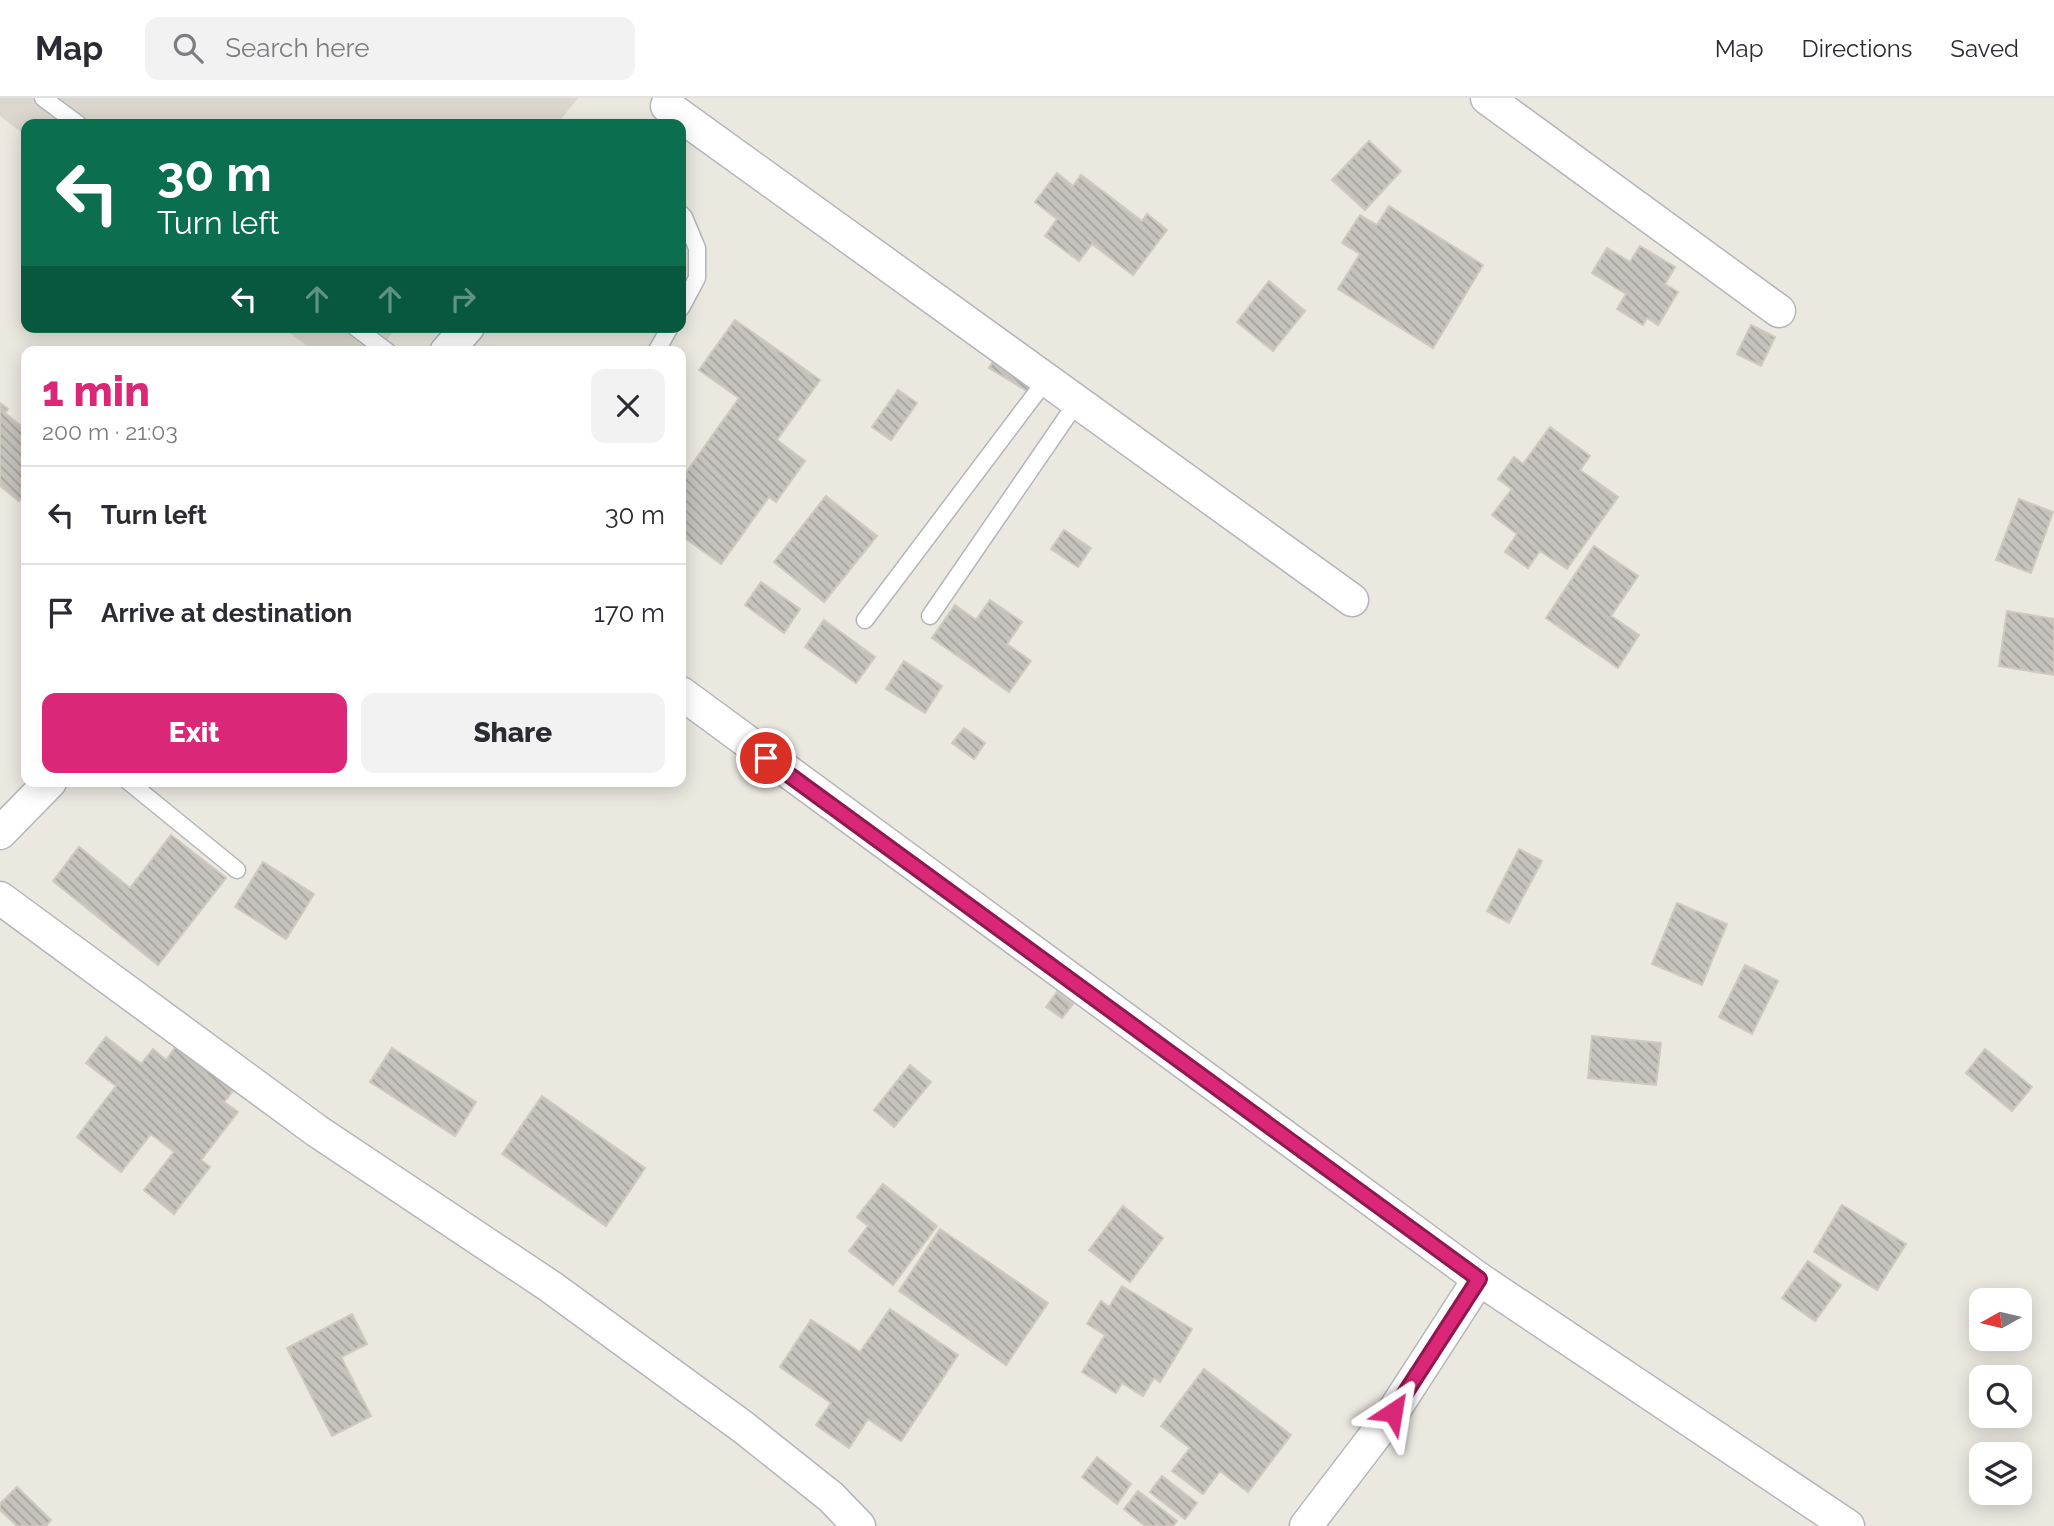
<!DOCTYPE html>
<html lang="en">
<head>
<meta charset="utf-8">
<style>
  body { margin:0; font-family:Raleway,sans-serif; background:#f2f2f3; color:#2b2b33; height:100vh; display:flex; flex-direction:column; font-size:26px; white-space:nowrap }
  * { box-sizing:border-box; margin:0 }
  p { font-size:23px; color:#7c7c81 }
  .icon { flex:none; width:38px; height:38px; fill:none; stroke:currentColor; stroke-width:2; stroke-linecap:round; stroke-linejoin:round }
  .map { position:relative; flex:1; overflow:hidden }
  .side { position:absolute; left:21px; top:248px; width:665px; height:441px; display:flex; flex-direction:column; background:#fff; border-radius:14px; box-shadow:0 4px 18px #0003 }
  .side>* { flex:none }
  .banner { position:absolute; left:21px; top:21px; width:665px; height:214px; border-radius:14px; box-shadow:0 4px 18px #0003; background:#0b6e4f; color:#fff; overflow:hidden }
  .needle { width:46px; rotate:262deg }
  .buttons { position:absolute; left:1969px; top:1190px; display:grid; gap:14px }
  .buttons a { display:grid; place-items:center; width:63px; height:63px; border-radius:14px; background:#fff; box-shadow:0 4px 18px #0003; font-size:35px }
  .pin { position:absolute; display:grid; place-items:center; width:60px; height:60px; color:#fff; margin:-30px; border:4px solid #fff; border-radius:50%; box-shadow:0 2px 7px #0007 }
  .me { position:absolute; width:77px; margin:-38px; rotate:33deg; stroke-linejoin:round; filter:drop-shadow(0 0 5px #0008) }
  .turn { display:flex; align-items:center; gap:24px; height:147px; padding:0 21px; font-size:32px }
  .turn .icon { width:91px; height:91px; stroke-width:2.5 }
  .turn b { display:block; font-size:49px; line-height:60px }
  .lanes { display:flex; align-items:center; height:66px; padding:0 21px; background:#0003; justify-content:center; gap:35px; direction:ltr }
  .lanes .off { opacity:.35 }
  .round { display:grid; place-items:center; flex:none; width:74px; height:74px; border-radius:14px; background:#f2f2f3 }
  .head { display:flex; align-items:center; justify-content:space-between; height:119px; padding:0 21px }
  h1 { font-size:42px; font-weight:800; line-height:52px; color:#db2777 }
  .cta { display:flex; gap:14px; margin-top:auto; padding:14px 21px }
  .cta a { flex:1; height:80px; border-radius:14px; background:#db2777; color:#fff; font-size:28px; font-weight:800; line-height:80px; text-align:center }
  .cta a+a { background:#f2f2f3; color:#2b2b33 }
  ul { padding:0; list-style:none }
  li { display:flex; align-items:center; gap:21px; height:98px; padding:0 21px; border-top:2px solid #e1e1e2 }
  li div { flex:1 }
  li b { display:block; font-size:26px }
  li em { font-style:normal }
  header { display:flex; align-items:center; gap:42px; box-sizing:border-box; height:98px; padding:0 35px; background:#fff; border-bottom:2px solid #e1e1e2 }
  header strong { font-size:33px }
  nav { display:flex; gap:38px; margin-inline-start:auto; font-size:24px }
  .search { width:490px; height:63px; background:#f2f2f3; display:flex; align-items:center; gap:18px; box-sizing:border-box; padding:0 24px; border-radius:14px; color:#7c7c81; font-size:26px }
  .map>svg:first-child { display:block }
</style>
</head>
<body>
<header>
<strong>Map</strong>
<div class="search"><svg class="icon" aria-label="search" viewBox="0 0 24 24"><circle cx="10" cy="10" r="6"/><path d="M15 15l6 6"/></svg>Search here</div>
<nav><a>Map</a><a>Directions</a><a>Saved</a></nav>
</header>
<div class="map">
<svg width="2054" height="1428" viewBox="0 0 2054 1428">
  <defs>
    <pattern id="building-back-hatch" width="6" height="6" patternUnits="userSpaceOnUse" patternTransform="scale(1.75)"><rect width="6" height="6" fill="#c6c3bd"/><path d="M-1 5l2 2M0 0l6 6M5-1l2 2" fill="none" stroke="#a4a29d"/></pattern>
  </defs>
  <rect width="100%" height="100%" fill="#ebe8e0"/>
  <g fill="#dbd7ce">
    <path d="M0,0H578L557,26H26V38L0,18Z"/>
    <path d="M282,229H397L378,254H315Z"/>
  </g>
  <g fill="url(#building-back-hatch)" stroke="#cfc9bf" stroke-width="2">
    <path d="M1369,43L1401,73L1365,112L1332,82Z"/>
    <path d="M1057,75L1073,88L1081,77L1142,123L1147,116L1167,132L1133,177L1092,146L1079,163L1045,138L1057,121L1035,104Z"/>
    <path d="M1389,108L1483,167L1433,250L1338,191L1360,156L1342,145L1360,117L1377,127Z"/>
    <path d="M1640,148L1675,169L1665,186L1678,194L1658,227L1647,220L1643,227L1617,211L1626,196L1592,175L1607,150L1630,164Z"/>
    <path d="M1269,183L1305,213L1273,253L1237,224Z"/>
    <path d="M735,222L820,282L777,342L805,363L776,404L769,399L721,466L681,437V379L682,380L739,300L699,272Z"/>
    <path d="M1751,227L1775,239L1761,268L1737,256Z"/>
    <path d="M999,254L1040,280L1030,295L989,270Z"/>
    <path d="M898,292L917,305L891,342L872,329Z"/>
    <path d="M0,305L8,311L5,315L26,332V394L19,403L0,388Z"/>
    <path d="M1550,329L1590,358L1580,372L1618,399L1567,471L1540,453L1528,470L1505,454L1517,436L1492,417L1512,391L1498,381L1514,359L1523,366Z"/>
    <path d="M826,398L877,438L824,504L774,464Z"/>
    <path d="M2019,401L2053,414L2031,475L1996,462Z"/>
    <path d="M1064,432L1091,450L1078,469L1051,451Z"/>
    <path d="M1594,448L1638,478L1611,518L1639,537L1618,570L1546,520Z"/>
    <path d="M761,484L800,511L784,535L745,507Z"/>
    <path d="M990,502L1022,524L1007,546L1031,563L1009,594L932,540L955,507L976,522Z"/>
    <path d="M2007,513L2054,521V577L1999,568Z"/>
    <path d="M824,522L875,559L856,585L805,549Z"/>
    <path d="M904,563L942,588L925,615L886,591Z"/>
    <path d="M964,630L985,645L974,661L952,645Z"/>
    <path d="M171,737L226,780L158,867L53,783L79,749L130,790Z"/>
    <path d="M1519,751L1542,763L1509,825L1487,813Z"/>
    <path d="M263,764L314,796L286,841L235,809Z"/>
    <path d="M1677,805L1727,826L1702,887L1652,866Z"/>
    <path d="M1745,867L1778,883L1752,936L1719,919Z"/>
    <path d="M1057,894L1073,906L1062,920L1046,909Z"/>
    <path d="M1592,938L1661,945L1656,987L1588,980Z"/>
    <path d="M106,939L141,966L153,951L166,962L180,943L237,988L224,1004L238,1014L201,1062L210,1069L174,1116L144,1092L174,1054L151,1036L121,1074L77,1039L116,988L86,965Z"/>
    <path d="M392,950L476,1004L455,1038L370,984Z"/>
    <path d="M1985,951L2032,989L2012,1013L1966,975Z"/>
    <path d="M910,967L931,984L894,1029L874,1012Z"/>
    <path d="M542,998L645,1070L606,1128L502,1056Z"/>
    <path d="M883,1086L937,1128L893,1187L849,1153L868,1128L857,1119Z"/>
    <path d="M1842,1107L1906,1146L1877,1192L1814,1154Z"/>
    <path d="M1123,1108L1163,1140L1130,1184L1089,1152Z"/>
    <path d="M940,1131L1048,1205L1006,1267L899,1193Z"/>
    <path d="M1808,1163L1841,1187L1815,1223L1782,1200Z"/>
    <path d="M1122,1188L1192,1231L1160,1284L1154,1280L1143,1298L1122,1285L1116,1295L1082,1274L1105,1237L1087,1226L1101,1203L1109,1209Z"/>
    <path d="M890,1211L958,1257L901,1343L868,1321L849,1350L816,1327L831,1305L780,1269L811,1222L860,1254Z"/>
    <path d="M352,1216L367,1246L341,1259L371,1318L332,1338L287,1250Z"/>
    <path d="M1204,1271L1291,1337L1248,1394L1220,1373L1203,1396L1172,1373L1190,1350L1161,1328Z"/>
    <path d="M1097,1359L1131,1386L1117,1406L1082,1379Z"/>
    <path d="M1162,1378L1197,1405L1185,1421L1150,1394Z"/>
    <path d="M17,1389L51,1422L46,1428H17L0,1412V1406Z"/>
    <path d="M1138,1393L1177,1423L1173,1428H1145L1124,1411Z"/>
  </g>
  <g fill="none" stroke-linecap="round" stroke-linejoin="round">
    <g stroke="#b3b6ba" stroke-width="19">
      <g id="service">
        <path d="M43,0L78,26"/>
        <path d="M681,116L684,119L697,150V180L681,210"/>
        <path d="M355,229L388,254"/>
        <path d="M656,254L670,229"/>
        <path d="M930,518L1077,304"/>
        <path d="M865,522L1046,282"/>
        <path d="M129,684L237,772"/>
      </g>
    </g>
    <g stroke="#b3b6ba" stroke-width="35">
      <g id="minor">
        <path d="M1487,0L1779,213"/>
        <path d="M667,8L1352,502"/>
        <path d="M446,254L468,229"/>
        <path d="M681,595L1479,1181L1393,1314L1306,1428"/>
        <path d="M0,735L50,684"/>
        <path d="M0,800L317,1033L551,1189L743,1329L831,1399L859,1428"/>
        <path d="M1479,1181L1848,1428"/>
      </g>
    </g>
    <use href="#service" stroke="#fff" stroke-width="16"/>
    <use href="#minor" stroke="#fff" stroke-width="32"/>
  </g>
  <g fill="none" stroke-linecap="round" stroke-linejoin="round">
    <g stroke="#8e194d" stroke-width="18">
      <path id="route" d="M766,660L1479,1181L1393,1314"/>
    </g>
    <use href="#route" stroke="#db2777" stroke-width="12"/>
  </g>
</svg>
<div class="buttons">
<a><svg class="needle" viewBox="-14 -14 28 28"><path d="M0-13l5 13h-10z" fill="#e53935"/><path d="M0 13l5-13h-10z" fill="#7c7c81"/></svg></a>
<a><svg class="icon" aria-label="search" viewBox="0 0 24 24"><circle cx="10" cy="10" r="6"/><path d="M15 15l6 6"/></svg></a>
<a><svg class="icon" aria-label="layers" viewBox="0 0 24 24"><path d="M12 4l9 5-9 5-9-5zM3 14l9 5 9-5"/></svg></a>
</div>
<div class="pin" style="left:766px;top:660px;background:#d93025"><svg class="icon" aria-label="arrive" viewBox="0 0 24 24"><path d="M6 21V4h12l-3 4 3 4H6"/></svg></div>
<svg class="me" style="left:1393px;top:1314px" viewBox="-20 -20 40 40"><path d="M0-17L14 15 0 8-14 15z" fill="#db2777" stroke="#fff" stroke-width="4"/></svg>
<div class="banner">
<div class="turn"><svg class="icon" aria-label="left" viewBox="0 0 24 24"><path d="M17 20v-9H6M10 6l-5 5 5 5"/></svg><div><b>30 m</b>Turn left</div></div>
<div class="lanes"><svg class="icon" aria-label="left" viewBox="0 0 24 24"><path d="M17 20v-9H6M10 6l-5 5 5 5"/></svg><svg class="icon off" aria-label="ahead" viewBox="0 0 24 24"><path d="M12 20V5M6 11l6-6 6 6"/></svg><svg class="icon off" aria-label="ahead" viewBox="0 0 24 24"><path d="M12 20V5M6 11l6-6 6 6"/></svg><svg class="icon off" aria-label="right" viewBox="0 0 24 24"><path d="M7 20v-9h11M14 6l5 5-5 5"/></svg></div>
</div>
<section class="side">
<div class="head"><div><h1>1 min</h1><p>200 m · 21:03</p></div><a class="round"><svg class="icon" aria-label="close" viewBox="0 0 24 24"><path d="M6 6l12 12M18 6L6 18"/></svg></a></div>
<ul>
<li><svg class="icon" aria-label="left" viewBox="0 0 24 24"><path d="M17 20v-9H6M10 6l-5 5 5 5"/></svg><div><b>Turn left</b></div><em>30 m</em></li>
<li><svg class="icon" aria-label="arrive" viewBox="0 0 24 24"><path d="M6 21V4h12l-3 4 3 4H6"/></svg><div><b>Arrive at destination</b></div><em>170 m</em></li>
</ul>
<div class="cta"><a>Exit</a><a>Share</a></div>
</section>
</div>
</body>
</html>
